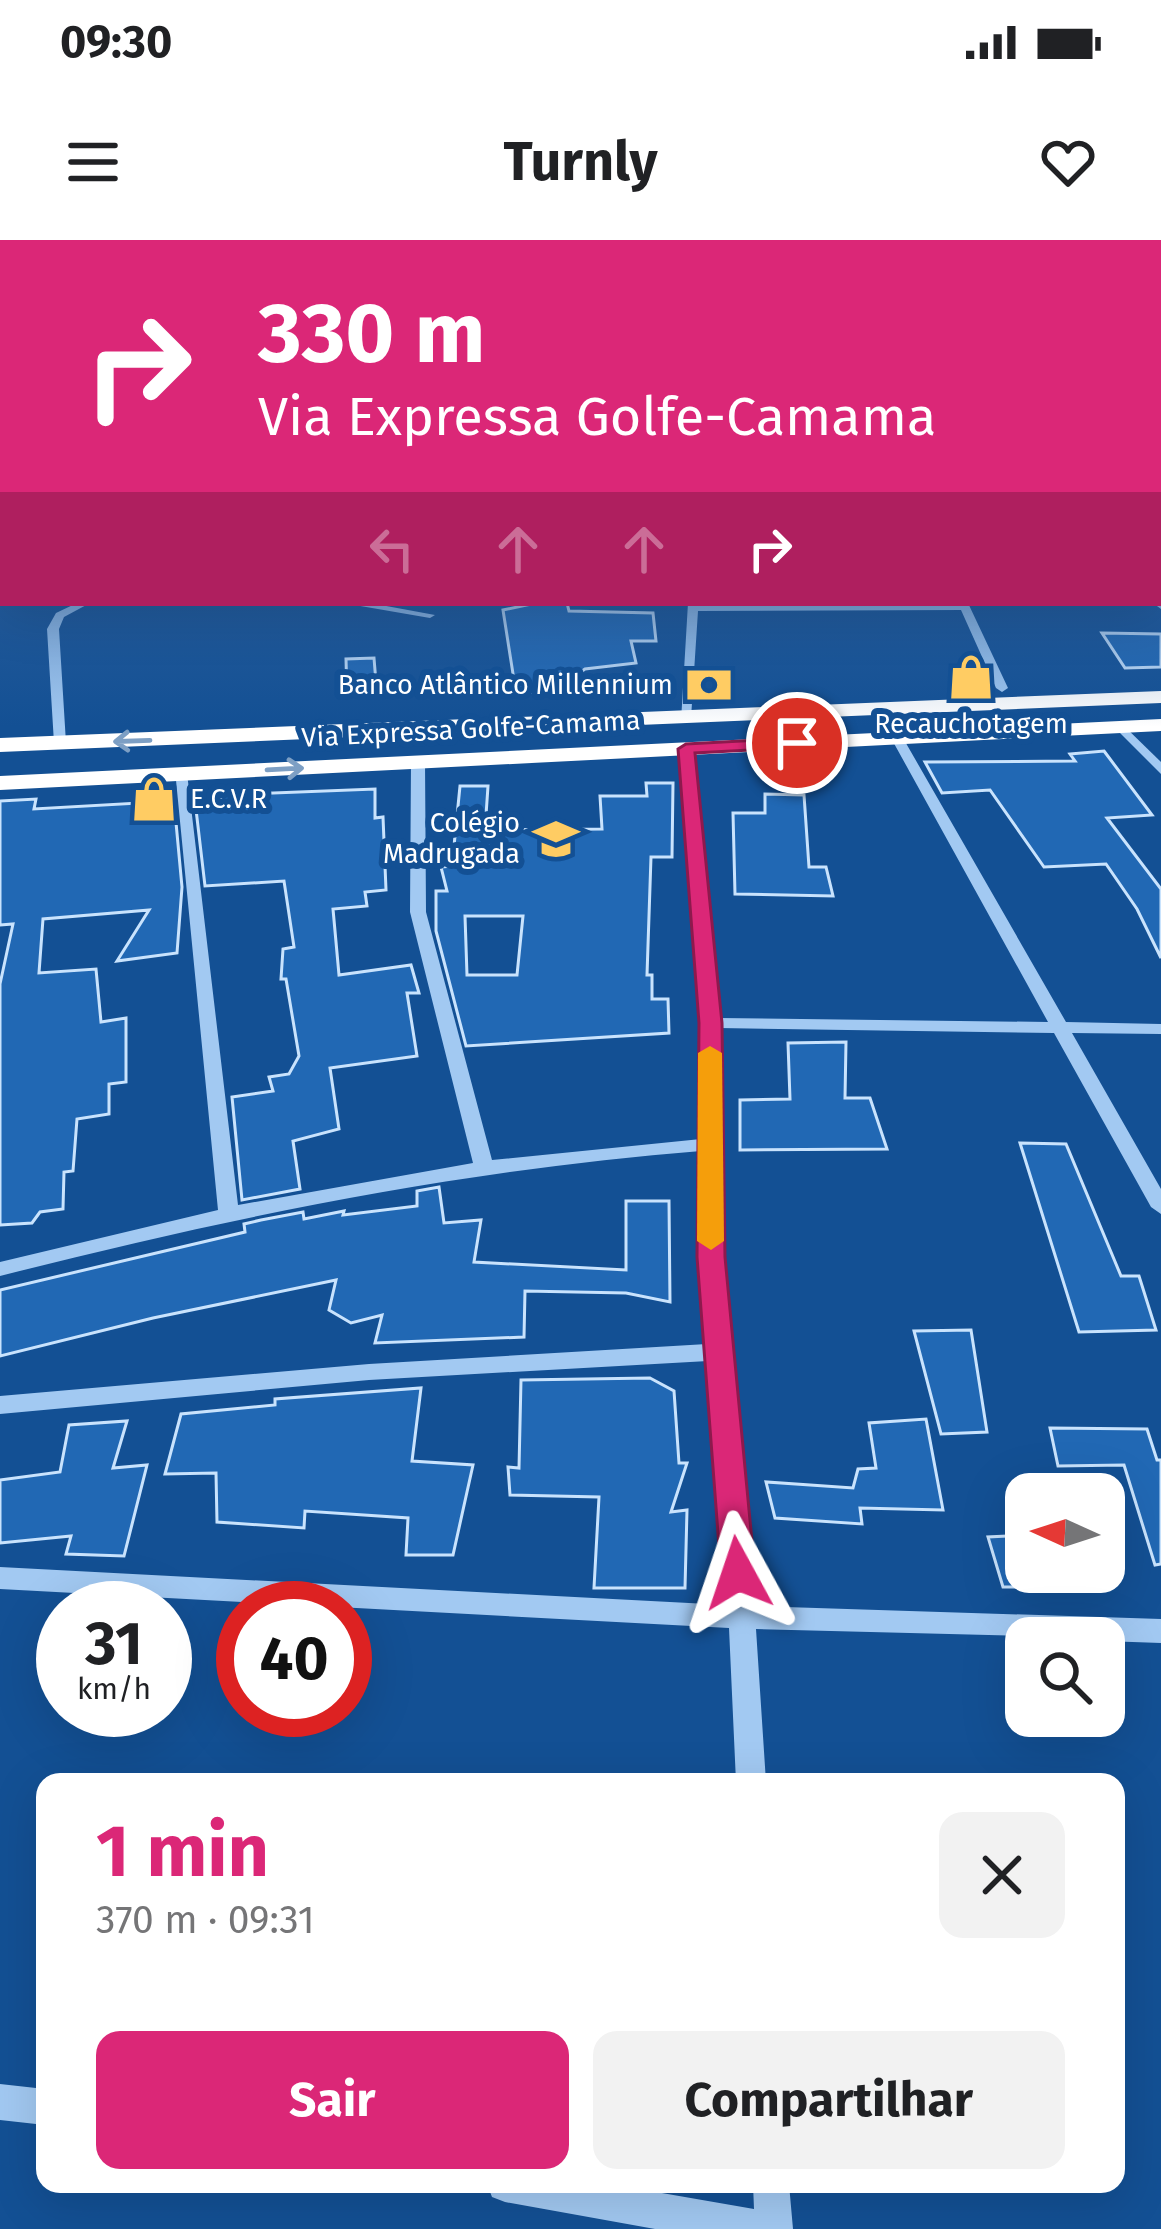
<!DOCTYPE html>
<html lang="pt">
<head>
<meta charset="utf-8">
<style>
  body { margin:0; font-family:"Fira Sans",sans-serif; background:#f2f2f2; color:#202124; height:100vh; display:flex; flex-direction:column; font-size:45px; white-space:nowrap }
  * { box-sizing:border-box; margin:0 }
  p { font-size:39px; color:#757577 }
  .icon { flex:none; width:66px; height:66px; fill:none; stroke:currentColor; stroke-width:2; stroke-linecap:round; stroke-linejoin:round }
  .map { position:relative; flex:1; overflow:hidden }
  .drawer { position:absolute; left:36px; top:1533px; width:1089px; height:420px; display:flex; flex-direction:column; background:#fff; border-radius:24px; box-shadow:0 12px 48px #0002 }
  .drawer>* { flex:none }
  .top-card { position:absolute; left:0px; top:0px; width:1161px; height:366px; box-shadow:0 12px 48px #0002; background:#db2777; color:#fff; overflow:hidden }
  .needle { width:78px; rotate:273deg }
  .tools { position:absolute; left:1005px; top:1233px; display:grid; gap:24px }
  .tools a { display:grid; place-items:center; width:120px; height:120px; border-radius:24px; background:#fff; box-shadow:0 12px 48px #0002; font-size:60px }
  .speed { position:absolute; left:36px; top:1341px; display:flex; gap:24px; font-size:60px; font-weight:700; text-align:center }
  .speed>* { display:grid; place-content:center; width:156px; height:156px; border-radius:50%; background:#fff; box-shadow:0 12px 48px #0002; line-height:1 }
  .speed small { font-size:30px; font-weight:400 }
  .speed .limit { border:18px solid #d22; background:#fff; color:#111 }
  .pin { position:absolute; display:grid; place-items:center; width:102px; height:102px; color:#fff; margin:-51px; border:6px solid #fff; border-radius:50%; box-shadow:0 3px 12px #0007 }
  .me { position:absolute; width:132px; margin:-66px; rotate:355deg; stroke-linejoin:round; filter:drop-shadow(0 0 9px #0008) }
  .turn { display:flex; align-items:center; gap:42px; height:252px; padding:0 60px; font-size:54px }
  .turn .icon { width:156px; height:156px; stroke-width:2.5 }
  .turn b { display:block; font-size:84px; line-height:102px }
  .lanes { display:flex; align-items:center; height:114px; padding:0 60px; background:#0003; justify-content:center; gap:60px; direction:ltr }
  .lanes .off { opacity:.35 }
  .round { display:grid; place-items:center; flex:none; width:126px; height:126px; border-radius:24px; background:#f2f2f2 }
  .overview { display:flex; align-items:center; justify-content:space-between; height:204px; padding:0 60px }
  h1 { font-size:72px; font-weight:700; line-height:90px; color:#db2777 }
  .cta { display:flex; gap:24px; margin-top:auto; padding:24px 60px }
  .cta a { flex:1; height:138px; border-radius:24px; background:#db2777; color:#fff; font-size:48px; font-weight:700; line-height:138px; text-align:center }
  .cta a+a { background:#f2f2f2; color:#202124 }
  .status { display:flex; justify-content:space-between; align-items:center; height:84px; padding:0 60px; background:#fff; direction:ltr }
  .status svg { height:33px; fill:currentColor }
  header { display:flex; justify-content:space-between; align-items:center; height:156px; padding:0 60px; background:#fff; font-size:54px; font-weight:700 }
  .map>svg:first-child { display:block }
</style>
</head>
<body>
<div class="status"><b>09:30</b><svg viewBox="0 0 49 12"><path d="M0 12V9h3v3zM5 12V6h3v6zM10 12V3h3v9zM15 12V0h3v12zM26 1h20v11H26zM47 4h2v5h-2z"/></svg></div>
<header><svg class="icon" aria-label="menu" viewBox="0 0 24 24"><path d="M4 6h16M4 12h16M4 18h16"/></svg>Turnly<svg class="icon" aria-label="heart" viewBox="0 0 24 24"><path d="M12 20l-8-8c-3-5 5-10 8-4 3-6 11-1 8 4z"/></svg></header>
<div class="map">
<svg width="1161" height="1989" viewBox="0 0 1161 1989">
  <rect width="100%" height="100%" fill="#135094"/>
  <g fill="#2168b4" stroke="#c9e3fd" stroke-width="3" fill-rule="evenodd">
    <path d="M536,363H567L569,371L653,373L656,401H631L636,423L585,429L567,442V451L516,453L503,370Z"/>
    <path d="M1102,393L1161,394V427L1125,428Z"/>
    <path d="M374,418L377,455L347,456L346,419Z"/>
    <path d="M1104,511L1152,575L1107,578L1161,649V718L1137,669L1106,624L1044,627L990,550L942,553L925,522L1075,521L1070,514Z"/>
    <path d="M646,543H673L672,617H651L647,735H652V759H668L669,793L466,806L436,691V651H447L441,627L452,626L460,546H488L485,590L602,589L600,556H647ZM465,676H523L517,735H467Z"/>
    <path d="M375,549V578L383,577L386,650L365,652L367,666L333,669L339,735L411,725L419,753H407L417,816L330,828L339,889L293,901L300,949L242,960L232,857L273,851L269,837L289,834L299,816L286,739H281L283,709L294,707L284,641L205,646L195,561L221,560V555Z"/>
    <path d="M765,554L804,555L809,627H826L833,656L735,654L733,573H765Z"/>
    <path d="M36,559L34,569L174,561L182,647L177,713L117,721L149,670L43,679L39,733L96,729L101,782L126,778V842L109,844V874L77,879L73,931L64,932L63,969L40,972L32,983L0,985V744L13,684L0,685V561Z"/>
    <path d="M846,802L845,858H870L887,909L740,910V860L790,859L788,803Z"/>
    <path d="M1020,903L1066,904L1121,1036H1139L1156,1090L1079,1092Z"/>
    <path d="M439,947L444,983L481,980L474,1022L626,1030V961H669L670,1062L626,1053L525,1051L524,1097L375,1103L382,1075L351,1083L329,1070L336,1040L153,1078L0,1116V1050L245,992L244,984L261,980L303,972L304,979L344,971L343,975L417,966V951Z"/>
    <path d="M971,1090L987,1192L941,1194L914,1091Z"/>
    <path d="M650,1138L674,1151L679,1223H687L671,1272L687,1270L685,1348H594L599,1257L510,1255L508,1227L519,1228L521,1140Z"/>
    <path d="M421,1148L412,1221L473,1225L453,1315H406L408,1278L305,1271L304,1288L217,1282L216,1233L165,1234L181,1174L275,1165V1159Z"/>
    <path d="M926,1179L943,1270L860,1268L862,1284L775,1278L766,1242L853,1248L858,1229L876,1228L869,1183Z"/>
    <path d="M127,1181L113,1228L147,1225L124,1316L66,1314L71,1296L0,1303V1240L60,1232L69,1185Z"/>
    <path d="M1050,1188L1147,1189L1157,1220H1161V1324L1155,1325L1124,1225L1058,1226Z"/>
    <path d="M1026,1295V1347H1003L988,1297Z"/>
  </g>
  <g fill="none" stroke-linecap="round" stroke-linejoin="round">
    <g fill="#a2c9f2" fill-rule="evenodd">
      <path d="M1158,225L1161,226V232L1158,231Z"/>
      <path d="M3,238V247L0,248V239Z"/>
      <rect x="1158" y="252" width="3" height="6"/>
      <rect x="0" y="274" width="3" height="6"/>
      <rect x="1158" y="281" width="3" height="6"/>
      <rect x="1158" y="313" width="3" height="6"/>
      <path d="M1158,359L1161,360V369L1153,363H1158Z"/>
      <path d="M77,363H90L64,377L59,389L66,503L60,507L54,503L47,389L56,373Z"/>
      <path d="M343,363H370L435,375L430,378Z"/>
      <path d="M688,363H968L1008,448L1002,452L996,448L961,370L698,371L691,478L681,481Z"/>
      <path d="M1121,483L1161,522V534L1117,490L1115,487Z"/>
      <path d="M897,494L903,498L1066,782L1161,784V794L1072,793L1161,949V974L1151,967L1054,793L719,788L722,1017L755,1366L1161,1379V1403L1104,1401V1398L756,1389L766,1542H736L729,1388L0,1349V1327L727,1365L708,1121L369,1140L0,1174V1156L369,1124L707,1104L700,1017L701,911C462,930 231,977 0,1036V1022L218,970L175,530L187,533L238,965L473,923L410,672L411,522L418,518L425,522L426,672L492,920L701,899V783L679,509L686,505L693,509L718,778L1048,782L891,498Z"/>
      <path d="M0,1844L45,1849V1885L0,1880Z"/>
      <path d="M487,1944H610L754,1969L753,1944H789L793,1989H655L505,1962L492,1957Z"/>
    </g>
    <g fill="#fff" fill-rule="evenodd">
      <path d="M1161,451V463L0,512V498Z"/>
      <path d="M1161,479V491L0,550V536Z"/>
    </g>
  </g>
  <defs><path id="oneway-shaft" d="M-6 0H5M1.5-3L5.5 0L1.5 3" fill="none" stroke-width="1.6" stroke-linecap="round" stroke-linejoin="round" transform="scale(3)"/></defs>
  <g stroke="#7d9fc4">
    <use href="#oneway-shaft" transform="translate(132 501) rotate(178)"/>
    <use href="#oneway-shaft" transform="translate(285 529) rotate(-3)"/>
  </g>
  <linearGradient id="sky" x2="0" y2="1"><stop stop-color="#0a2c51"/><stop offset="0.43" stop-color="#33649f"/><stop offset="1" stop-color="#33649f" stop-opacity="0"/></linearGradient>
  <rect width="1161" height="487" fill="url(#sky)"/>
  <path fill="#db2777" stroke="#8e194d" stroke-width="3" d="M797,498L803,500V507L695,513L722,783L725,1017L755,1333L750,1343L738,1348L726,1343L721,1333L697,1017L699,783L678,509L686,504Z"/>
  <path fill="#f59e0b" d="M710,806L722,813L724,1001L711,1010L697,1001L698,813Z"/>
  <defs>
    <g id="shop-bare" transform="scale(3.6)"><path d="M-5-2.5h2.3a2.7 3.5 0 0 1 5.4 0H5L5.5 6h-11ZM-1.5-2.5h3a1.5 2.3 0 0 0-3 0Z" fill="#ffcc63" stroke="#135094" stroke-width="2.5" paint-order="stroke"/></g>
    <g id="bank-bare" transform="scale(3.6)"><path d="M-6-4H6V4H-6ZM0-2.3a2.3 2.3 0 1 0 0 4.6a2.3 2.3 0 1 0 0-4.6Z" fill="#ffcc63" stroke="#135094" stroke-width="2.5" paint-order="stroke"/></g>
    <g id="university-bare" transform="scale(3.6)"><path d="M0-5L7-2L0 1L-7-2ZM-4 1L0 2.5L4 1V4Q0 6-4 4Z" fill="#ffcc63" stroke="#135094" stroke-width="2.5" paint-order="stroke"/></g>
  </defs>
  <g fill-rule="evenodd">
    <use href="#shop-bare" x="971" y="437"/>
    <use href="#bank-bare" x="709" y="445"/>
    <use href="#shop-bare" x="154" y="559"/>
    <use href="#university-bare" x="556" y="599"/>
  </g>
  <g text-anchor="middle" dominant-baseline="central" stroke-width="12" stroke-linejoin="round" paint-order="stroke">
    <g font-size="27" fill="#fff" stroke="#135094" text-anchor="end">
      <text x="673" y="445">Banco Atlântico Millennium</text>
      <text x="971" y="484" text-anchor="middle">Recauchotagem</text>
      <text x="190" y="559" text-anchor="start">E.C.V.R</text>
      <text x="520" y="583">Colégio<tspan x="520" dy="31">Madrugada</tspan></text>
    </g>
    <g font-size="27" fill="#fff" stroke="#135094">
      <text transform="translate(471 489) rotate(-3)">Via Expressa Golfe-Camama</text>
    </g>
  </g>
</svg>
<div class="tools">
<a><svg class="needle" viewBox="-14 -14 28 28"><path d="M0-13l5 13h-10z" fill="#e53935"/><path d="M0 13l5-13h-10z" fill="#757577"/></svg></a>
<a><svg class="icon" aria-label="search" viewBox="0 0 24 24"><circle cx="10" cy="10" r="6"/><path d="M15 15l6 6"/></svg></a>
</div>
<div class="speed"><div>31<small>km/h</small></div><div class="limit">40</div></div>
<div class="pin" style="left:797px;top:503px;background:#d93025"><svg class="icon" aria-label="arrive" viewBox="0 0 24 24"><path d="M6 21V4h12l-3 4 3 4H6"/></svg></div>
<svg class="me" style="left:738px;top:1333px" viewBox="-20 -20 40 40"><path d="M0-17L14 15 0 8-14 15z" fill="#db2777" stroke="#fff" stroke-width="4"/></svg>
<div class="top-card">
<div class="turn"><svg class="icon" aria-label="right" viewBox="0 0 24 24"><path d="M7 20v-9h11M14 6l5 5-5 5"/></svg><div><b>330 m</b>Via Expressa Golfe-Camama</div></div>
<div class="lanes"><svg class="icon off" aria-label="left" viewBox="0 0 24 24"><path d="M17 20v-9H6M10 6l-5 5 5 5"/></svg><svg class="icon off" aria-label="ahead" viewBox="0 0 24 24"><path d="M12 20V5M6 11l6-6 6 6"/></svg><svg class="icon off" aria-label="ahead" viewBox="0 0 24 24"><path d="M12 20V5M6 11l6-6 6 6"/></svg><svg class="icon" aria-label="right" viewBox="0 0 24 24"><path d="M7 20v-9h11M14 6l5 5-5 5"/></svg></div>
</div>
<section class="drawer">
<div class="overview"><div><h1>1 min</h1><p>370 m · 09:31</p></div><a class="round"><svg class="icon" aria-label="close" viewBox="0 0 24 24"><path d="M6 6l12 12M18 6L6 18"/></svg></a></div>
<div class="cta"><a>Sair</a><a>Compartilhar</a></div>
</section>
</div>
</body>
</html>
